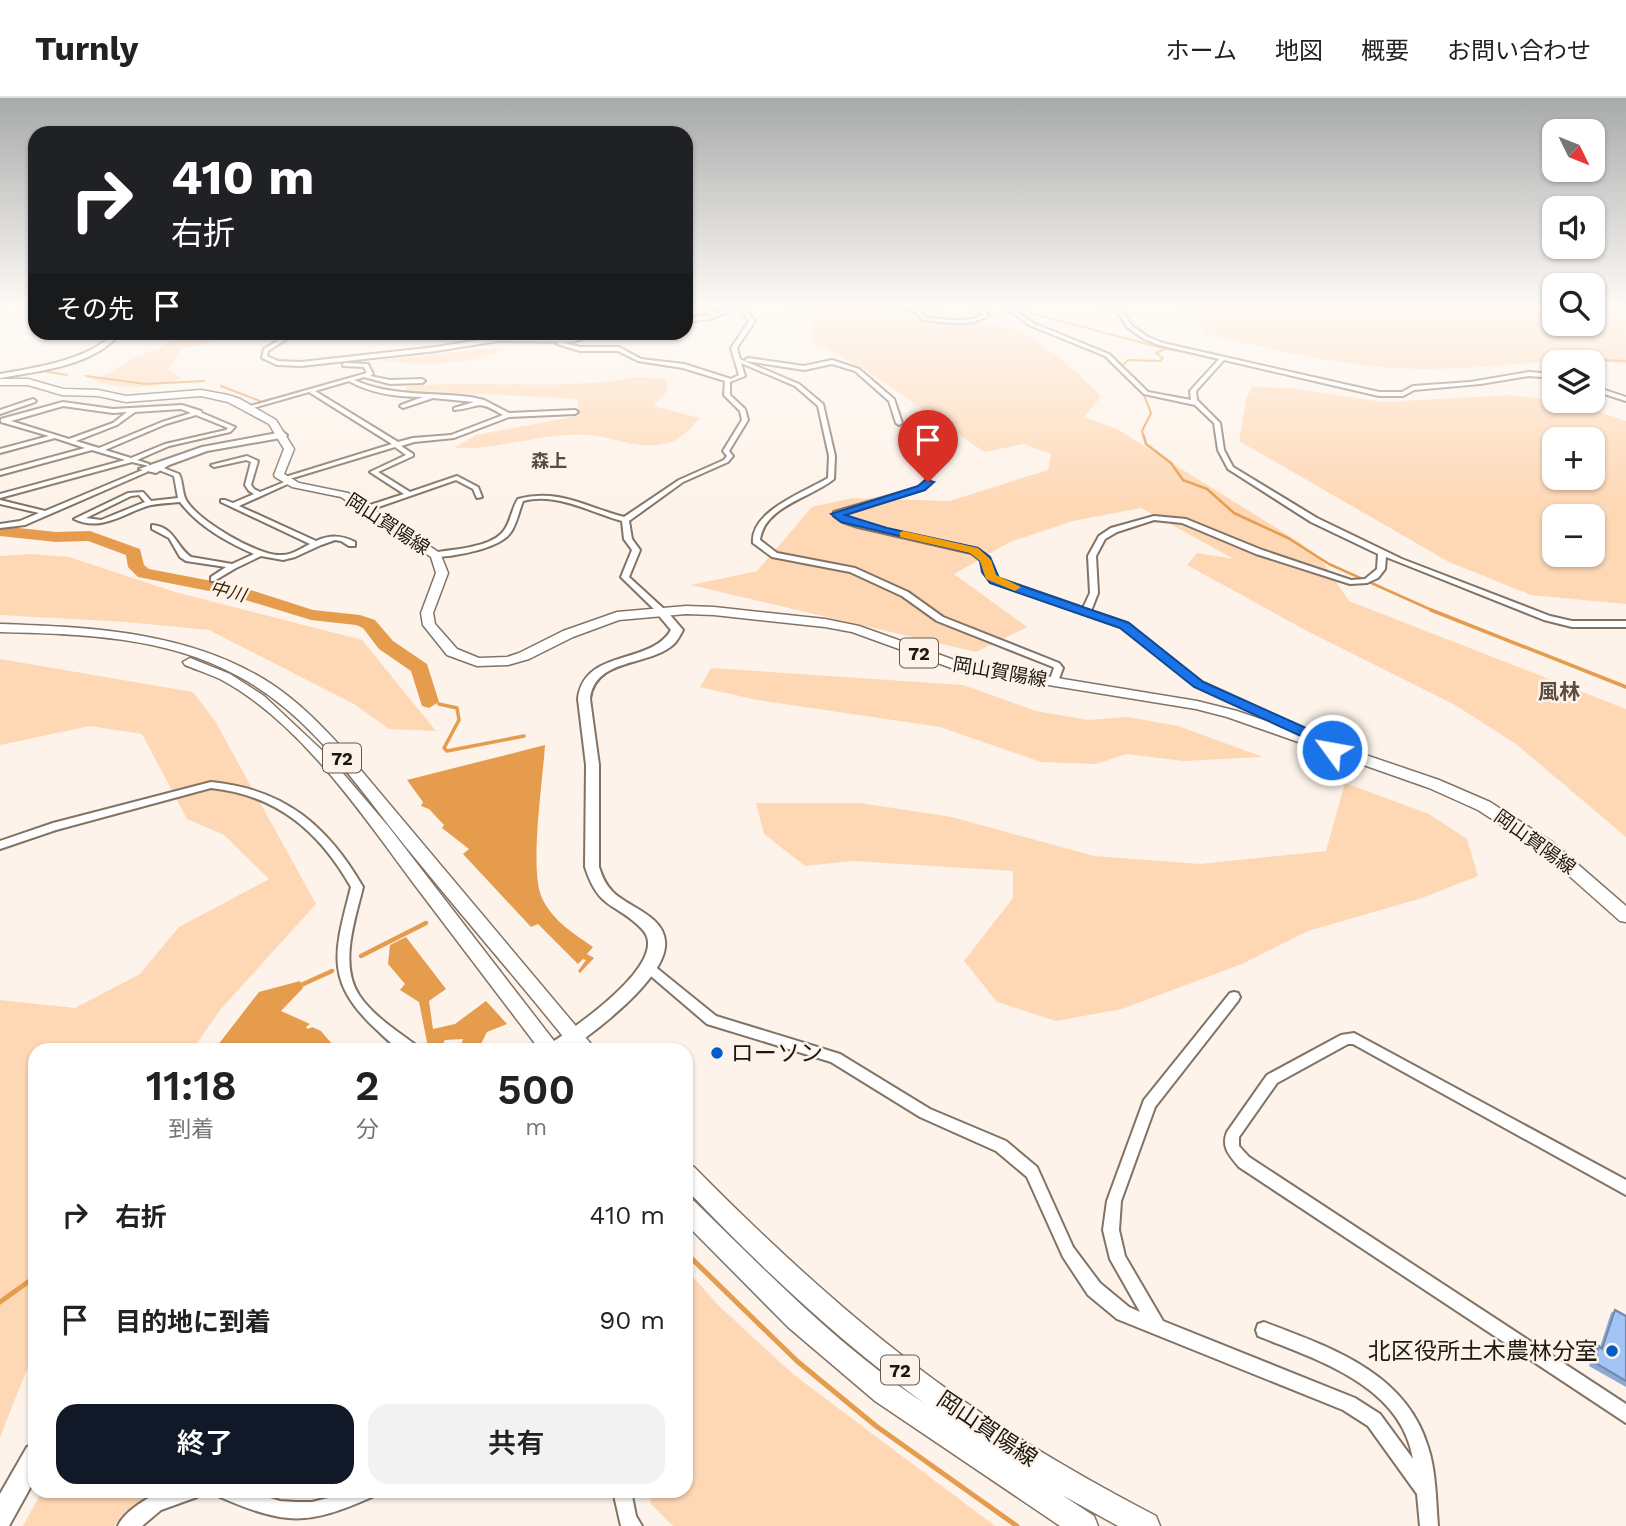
<!DOCTYPE html>
<html lang="ja">
<head>
<meta charset="utf-8">
<style>
  body { margin:0; font-family:"Work Sans","Noto Sans JP",sans-serif; background:#f2f2f2; color:#222; height:100vh; display:flex; flex-direction:column; font-size:26px; white-space:nowrap }
  * { box-sizing:border-box; margin:0 }
  p { font-size:23px; color:#767676 }
  .icon { flex:none; width:38px; height:38px; fill:none; stroke:currentColor; stroke-width:2; stroke-linecap:round; stroke-linejoin:round }
  .map { position:relative; flex:1; overflow:hidden }
  .side { position:absolute; left:28px; top:945px; width:665px; height:455px; display:flex; flex-direction:column; background:#fff; border-radius:21px; box-shadow:0 2px 5px #0004 }
  .side>* { flex:none }
  .banner { position:absolute; left:28px; top:28px; width:665px; height:214px; border-radius:21px; box-shadow:0 2px 5px #0004; background:#202124; color:#fff; overflow:hidden }
  .needle { width:46px; rotate:133deg }
  .fabs { position:absolute; left:1542px; top:21px; display:grid; gap:14px }
  .fabs a { display:grid; place-items:center; width:63px; height:63px; border-radius:14px; background:#fff; box-shadow:0 2px 5px #0004; font-size:35px }
  .pin { position:absolute; display:grid; place-items:center; width:60px; height:60px; color:#fff; margin:-72px -30px; border-radius:50% 50% 50% 0; rotate:-45deg; box-shadow:0 0 7px #0007 }
  .pin .icon { rotate:45deg }
  .me { position:absolute; width:77px; margin:-38px; rotate:302deg; stroke-linejoin:round; filter:drop-shadow(0 0 5px #0008) }
  .turn { display:flex; align-items:center; gap:24px; height:147px; padding:0 28px; font-size:32px }
  .turn .icon { width:91px; height:91px; stroke-width:2.5 }
  .turn b { display:block; font-size:49px; line-height:60px }
  .then { display:flex; align-items:center; height:66px; padding:0 28px; background:#0003; gap:14px; font-size:26px }
  .eta { display:flex; justify-content:space-evenly; align-items:center; height:119px; text-align:center }
  .eta b { font-size:42px; font-weight:600; line-height:49px }
  .primary-button { display:flex; gap:14px; margin-top:auto; padding:14px 28px }
  .primary-button a { flex:1; height:80px; border-radius:21px; background:#111827; color:#fff; font-size:28px; font-weight:600; line-height:80px; text-align:center }
  .primary-button a+a { background:#f2f2f2; color:#222 }
  ul { padding:0; list-style:none }
  li { display:flex; align-items:center; gap:21px; height:105px; padding:0 28px }
  li div { flex:1 }
  li b { display:block; font-size:26px }
  li em { font-style:normal }
  header { display:flex; align-items:center; gap:42px; box-sizing:border-box; height:98px; padding:0 35px; background:#fff; border-bottom:2px solid #e0e0e0 }
  header strong { font-size:33px }
  nav { display:flex; gap:38px; margin-inline-start:auto; font-size:24px }
  .map>svg:first-child { display:block }
</style>
</head>
<body>
<header>
<strong>Turnly</strong>
<nav><a>ホーム</a><a>地図</a><a>概要</a><a>お問い合わせ</a></nav>
</header>
<div class="map">
<svg width="1626" height="1428" viewBox="0 0 1626 1428">
  <rect width="100%" height="100%" fill="#fdf3ea"/>
  <g fill="#fed8b5" fill-rule="evenodd">
    <path d="M779,206H930C956,226 988,222 1017,232C1035,238 1090,283 1101,299L1084,319L1117,331L1299,444L1320,460L1349,503L1626,611V739L1516,646L1455,607L1305,532L1187,467L1197,455L1234,461L1141,410L1073,423L1010,444L954,476L1027,529L976,554L691,487L757,473L812,409L852,400L950,403L1048,372L1051,356L1024,346L984,354L866,272L814,244L811,222Z"/>
    <path d="M1173,206H1554V226H1592L1593,206H1626V266C1561,257 1495,271 1429,271C1354,272 1280,252 1207,237L1196,222Z"/>
    <path d="M176,235H241L181,251L168,271L183,280C154,291 119,293 90,281L108,276L136,259L164,248Z"/>
    <path d="M496,250L499,254C470,267 410,268 379,262Z"/>
    <path d="M638,279L666,281L667,294L653,308L700,320C691,329 683,340 671,344C646,352 627,344 603,339C560,329 500,353 454,350L476,337L578,318V301L406,292L407,288C484,282 562,293 638,279Z"/>
    <path d="M1252,289L1291,290L1383,304L1512,297L1570,304L1626,323V506L1531,497L1449,464L1239,343L1246,302ZM1554,341H1592V380H1554ZM1592,418V457H1554V418Z"/>
    <path d="M31,456L69,459L175,494L362,542L436,633L389,631L354,606L209,532L126,524L0,517V458Z"/>
    <path d="M0,561L193,594L215,623L316,806L221,911L192,952H35V1251L0,1339V902L75,910L140,876L179,829L269,781L224,737L187,721L142,636L90,628L0,647Z"/>
    <path d="M711,570L963,587L1036,613L1088,622L1128,619L1178,628L1263,659L1183,663L1127,656L1095,666L1041,664L940,629L757,602L700,589Z"/>
    <path d="M1345,685L1429,716L1467,741L1478,778L1422,800L1308,833L1242,866L1122,911L1056,923L997,904L964,863L1013,800V773L853,763L805,768L764,736L756,705H860L952,719L1094,758L1200,766L1326,753Z"/>
    <path d="M686,1171L719,1208L794,1277L995,1428H673L651,1406L649,1393H686Z"/>
    <path d="M42,1393H164L125,1414L114,1428H23Z"/>
  </g>
  <g fill="#e69c4d">
    <path d="M545,647C543,681 529,773 542,800C553,823 573,835 593,849L587,856L594,860L580,875L578,873L586,862L583,861L578,866L538,826L531,829L463,756L469,751L442,730L444,727L429,711L421,708L423,704L407,682Z"/>
    <path d="M406,839L446,891L429,903L433,931L455,926L486,903L507,926L487,934L478,952H460L463,941L445,942L439,952L428,949L419,904L400,892L405,886L388,866L390,847Z"/>
    <path d="M300,883L303,890L281,913L310,926L306,929L308,931L312,929L321,933L337,952H214L259,894Z"/>
  </g>
  <g fill="none" stroke-linecap="round" stroke-linejoin="round">
    <g stroke="#e69c4d" stroke-width="2">
      <path d="M1026,214L1166,251L1197,256"/>
      <path d="M686,215L700,221"/>
      <path d="M1208,258L1262,270"/>
      <path d="M1124,266L1128,262L1160,263L1163,260L1156,255L1163,252"/>
      <path d="M1592,266L1606,262L1626,263"/>
      <path d="M38,272L67,277"/>
      <path d="M1121,274L1144,297L1151,315L1142,333L1144,340"/>
      <path d="M1283,275L1303,280"/>
      <path d="M86,278L145,286L204,283"/>
      <path d="M1449,286L1554,272"/>
      <path d="M221,288L260,303"/>
      <path d="M1379,297L1405,298L1417,290"/>
    </g>
    <path stroke="#e69c4d" stroke-width="2.5" d="M1144,338L1146,346L1171,365L1183,382L1207,391L1234,415L1288,440L1329,466L1436,514"/>
    <g stroke="#e69c4d" stroke-width="3.5">
      <path d="M1431,512L1626,589"/>
      <path d="M439,606L457,610L459,622L444,650L447,653L524,638"/>
    </g>
    <g stroke="#e69c4d" stroke-width="4.5">
      <path d="M361,858L426,825"/>
      <path d="M299,888L332,873"/>
    </g>
    <g stroke="#e69c4d" stroke-width="5">
      <path d="M686,1155L797,1263L876,1328L1017,1428"/>
      <path d="M0,1204L35,1179"/>
    </g>
    <g fill="#e69c4d" fill-rule="evenodd">
      <path d="M0,206H11L0,211Z"/>
      <path d="M0,428L56,434L90,433L140,451L144,467L149,471L238,488L313,512L360,517L375,522L393,543L427,566L439,604L429,610L422,608L411,573L379,551L363,530L356,527L311,522L229,497L138,479L128,469L126,457L88,443L56,444L0,438Z"/>
    </g>
    <g stroke="#827365" stroke-width="4">
      <g id="street">
        <path d="M689,206H694L717,215L733,208L730,206C743,206 748,213 755,223L737,250L740,261L799,286L823,306L835,358L834,381C811,400 764,408 760,442L777,455L855,470L908,494L943,519L1059,565L1063,570L1057,586L1054,587L1049,584L1054,570L1053,569L937,523L902,498L850,474L772,459L753,445C750,413 805,394 828,380L829,358L818,308L795,288L741,265L745,278L730,284V297L745,311L748,322L729,353L733,358L728,364L683,384L629,423L632,441L640,452L629,479L664,511V515H658L621,479L632,452L624,441L622,423C589,414 557,394 523,403C519,413 517,425 511,434C500,451 452,459 433,459V455C452,451 494,450 505,431C511,422 512,410 518,401C558,390 586,409 624,419L679,382L724,362L727,358L723,353L742,322L740,313L724,297L725,283L683,270L638,263L618,253H580L557,246L560,244L580,249H619L641,261L684,266L731,281L739,277L731,250L749,223L742,212L737,210L711,221L686,224V220L712,217Z"/>
        <path d="M884,206L918,210L925,220C944,221 965,226 983,217L973,209L981,206H987L979,209L989,217C970,230 945,224 923,222L914,212L886,207Z"/>
        <path d="M1001,206H1006L1033,225L1109,256L1148,294L1191,302L1190,293L1219,261L1159,247L1144,241L1127,229L1117,213L1099,206H1105L1121,211L1131,227L1148,239L1163,245L1379,294H1402L1413,288L1470,284L1529,274L1554,276V280L1529,278L1480,286L1414,292L1403,298H1379L1224,262L1196,293L1197,302L1220,325L1224,352L1233,369L1317,420L1402,461L1550,518L1572,523H1626V529H1572L1544,522L1386,459L1385,471L1378,480L1367,485L1350,486L1256,456L1182,425L1154,422L1117,434L1105,441L1096,458L1098,495L1091,513L1127,525L1202,584L1320,638L1335,650L1330,653L1314,642L1196,588L1121,529L991,484L984,474L982,463L971,455L858,429L843,424L834,418V414L920,389L926,383H930L931,384L924,391L843,417L863,426L880,431L977,451L989,460L992,474L997,480L1083,510L1090,495L1088,458L1099,438L1111,430L1154,418L1186,421L1262,452L1351,482L1365,481L1377,471L1378,456L1311,424L1228,371L1218,352L1214,325L1195,307L1144,296L1105,258L1029,227Z"/>
        <path d="M276,234H282L288,240L268,253L267,258L278,263L301,264L436,249L498,239L573,240L594,234H603L573,244L498,243L436,253L301,268L277,267L262,260L264,251L282,240Z"/>
        <path d="M748,260L804,268L832,262L859,271L894,301L902,325L899,327L896,325L889,303L855,273L832,266L804,272L746,263L745,262Z"/>
        <path d="M345,265L368,266L373,276L370,278L390,282L422,281L425,283L422,285L390,286L364,279L354,282C393,299 430,294 471,299L484,302L509,315L575,312L578,314L575,316L509,319L454,340L414,344L401,348L413,356V358L378,374L410,394L457,378L478,389L482,399L477,400L473,391L456,382L367,413H364V409L404,396L370,374L406,357L395,349L286,382H282V380L392,346L309,294L246,312L243,310L367,275L364,269L343,268V266ZM349,283C372,296 397,299 423,299L401,307L400,308L403,310L433,300L474,304L454,310V312C482,310 474,300 503,317L451,337L413,340L398,344L315,293Z"/>
        <path d="M1592,288L1626,299V303L1592,292Z"/>
        <path d="M33,301L36,303L35,304L0,316V312Z"/>
        <path d="M63,304L113,311L182,307L201,313L202,315L235,329L230,334L169,348L137,362L149,366V368L132,364L0,400V396L125,362L92,352L0,377V373L85,350L55,340L0,355V351L49,338L1,324V321ZM63,308L113,315L127,314L113,325L69,341L11,323ZM181,311L191,315L162,324L99,350L76,343L117,327L135,314ZM196,317L228,330L226,332L165,346L131,360L105,352L166,326Z"/>
        <path d="M247,358L258,363L251,387L254,391L260,394L287,383L292,384L239,408L316,443C330,437 341,437 355,444V448H349L341,443L335,442L321,447L295,459L283,462L261,458L236,470L214,483H211V479L226,469L186,463L180,459L169,440L152,431V427C175,429 176,449 191,459L232,466L254,456C227,444 199,429 180,404C170,405 158,405 147,408C123,416 100,434 74,421L128,395L143,394L151,403L178,400L174,378L159,372V370L161,369L179,376C183,384 182,394 186,402C198,423 257,457 279,457C291,458 300,451 310,446L221,404V402H225L233,405L254,396L249,393L245,387L251,364L246,362L214,369L211,367ZM139,397L145,404L101,422L86,420L131,398Z"/>
        <path d="M145,371L148,373L147,374L25,427L0,430V426L20,423L39,415L0,406V402L45,413Z"/>
        <path d="M211,684C284,691 327,727 363,789C355,822 339,866 359,897C373,918 397,933 417,948L419,952C414,952 406,953 402,952C396,950 382,937 377,932C323,883 335,852 351,789C319,733 277,697 211,690L56,732L0,751V743L53,725Z"/>
        <path d="M649,865L653,867L716,918L840,956L930,1011L1006,1043L1037,1069L1073,1149L1100,1185L1129,1209L1140,1214L1110,1161L1103,1132L1107,1103L1144,1002L1230,895L1234,894L1238,895L1240,899L1238,903L1155,1009L1121,1103L1119,1132L1125,1158L1163,1223L1355,1300L1380,1316L1413,1361C1401,1287 1317,1262 1258,1238L1256,1232L1258,1226L1264,1224C1329,1249 1406,1274 1428,1349C1436,1373 1436,1403 1438,1428H1420L1417,1396L1368,1328L1343,1312L1117,1221L1088,1197L1063,1159L1027,1079L996,1053L920,1019L831,964L707,926L645,873L643,870L645,867Z"/>
        <path d="M1354,935L1626,1082V1097L1353,946H1348L1277,985L1239,1039V1048L1249,1059L1626,1306V1325L1239,1069C1229,1057 1221,1049 1227,1034L1267,977L1341,937Z"/>
        <path d="M164,1393H200L197,1399L161,1412L142,1428H118C124,1413 150,1398 164,1393Z"/>
        <path d="M217,1393H248L280,1403L296,1404H312L328,1400L347,1393H375L372,1399C307,1428 285,1427 220,1399Z"/>
        <path d="M613,1393H631L636,1418L642,1428H621Z"/>
      </g>
    </g>
    <g stroke="#827365" stroke-width="4">
      <g id="secondary">
        <path d="M105,234H112L115,241C86,269 38,273 0,280V276C37,269 78,264 108,241Z"/>
        <path d="M283,334L287,337L286,339L207,353L169,367L156,375L139,371L202,349Z"/>
        <path d="M661,510L665,511L683,532C680,537 678,542 674,546C649,569 595,559 590,601L599,667V769C602,778 605,786 612,793C627,809 663,817 665,843C669,875 608,923 585,940C580,944 573,951 567,952C561,954 552,952 545,952L548,947C571,932 674,863 642,831C616,804 599,813 585,769L586,667L578,601C584,550 650,568 671,532L655,513Z"/>
        <path d="M35,1345V1381L9,1428H0V1396L27,1349Z"/>
      </g>
    </g>
    <g stroke="#827365" stroke-width="3">
      <g id="primary">
        <path d="M0,281H28L63,291L98,292L126,298L201,292L228,297L240,301L276,322L294,351L284,376L299,385L348,395L440,455L448,475L433,515L435,526L457,551L479,560L507,559L519,555L563,533L617,514L686,508L714,509L825,521L859,528L960,564L1197,603L1237,613L1439,682L1490,704L1552,744L1626,808V824L1620,823L1540,752L1478,712L1429,690L1227,619L1196,611L957,572L852,534L825,529L714,517L686,516L619,522L573,539L529,561L508,567L477,568L447,557L423,527L421,515L436,475L431,459L341,399L292,389L275,379L274,377L284,351L269,326L228,304L201,298L126,304L98,298L62,297L28,287H0Z"/>
        <path d="M0,526C93,529 193,534 273,587C300,605 322,628 344,652L596,952H574C522,887 467,824 415,760C361,695 315,619 238,578C166,538 80,536 0,534Z"/>
        <path d="M190,560L230,576L264,598L329,659L388,728L561,952H540C499,898 458,844 417,790C363,718 301,624 220,581C209,576 197,572 185,567L183,564Z"/>
        <path d="M686,1066L694,1069C779,1155 868,1237 968,1306C1028,1348 1091,1384 1156,1418L1160,1428H1118L1062,1397L1094,1418L1098,1428H1060L875,1303L788,1229L686,1126V1100L694,1103C767,1174 839,1249 925,1306C838,1242 760,1169 686,1091Z"/>
      </g>
    </g>
    <use href="#street" fill="#fff" fill-rule="evenodd"/>
    <use href="#secondary" fill="#fff" fill-rule="evenodd"/>
    <use href="#primary" fill="#fff" fill-rule="evenodd"/>
  </g>
  <path fill="#8ba9d2" d="M1615,1212L1626,1218V1289L1589,1268L1594,1252L1599,1248L1600,1249L1611,1215Z"/>
  <path fill="#a2c4f4" stroke="#7189ab" stroke-width="2" d="M1615,1212L1626,1218V1283L1594,1264L1599,1248L1602,1251Z"/>
  <linearGradient id="sky" x2="0" y2="1"><stop stop-color="#a7aaaa"/><stop offset="0.51" stop-color="#fefaf6"/><stop offset="1" stop-color="#fefaf6" stop-opacity="0"/></linearGradient>
  <rect width="1626" height="406" fill="url(#sky)"/>
  <path fill="#1a73e8" stroke="#114b97" stroke-width="2" d="M925,382L934,384L925,392L845,417L887,430L978,450L990,459L999,480L1129,525L1203,584L1322,637L1339,652L1337,655H1327L1312,643L1194,589L1120,530L990,485L982,474L980,463L971,455L841,424L831,416L918,388Z"/>
  <path fill="#f59e0b" d="M904,433L978,450L991,462L996,477L1021,489L1015,493L986,481L980,463L970,455L900,439V434Z"/>
  <g fill="#015ec7" stroke="#fdf3ea" stroke-width="2.5">
    <circle cx="717" cy="955" r="7"/>
    <circle cx="1612" cy="1253" r="7"/>
  </g>
  <g text-anchor="middle" dominant-baseline="central" stroke-width="5" stroke-linejoin="round" paint-order="stroke">
    <g font-size="18" font-weight="bold" fill="#5a4c3f" stroke="#fdf3ea">
      <text x="549" y="362">森上</text>
    </g>
    <g font-size="18" font-style="italic" fill="#412402" stroke="#fdf3ea">
      <text transform="translate(228 493) rotate(14)">中川</text>
    </g>
    <g fill="#fdf3ea" stroke="#605a53" stroke-width="2">
      <rect x="900" y="540.5" width="38" height="29" rx="5"/>
      <rect x="323" y="645.5" width="38" height="29" rx="5"/>
      <rect x="881" y="1257.5" width="38" height="29" rx="5"/>
    </g>
    <g font-size="18" font-weight="bold" fill="#1d1812">
      <text x="919" y="555">72</text>
      <text x="342" y="660">72</text>
      <text x="900" y="1272">72</text>
    </g>
    <g font-size="19" fill="#1d1812" stroke="#fdf3ea">
      <text transform="translate(388 426) rotate(33)">岡山賀陽線</text>
      <text transform="translate(1000 574) rotate(10)">岡山賀陽線</text>
      <text transform="translate(1535 744) rotate(36)">岡山賀陽線</text>
    </g>
    <g font-size="21" font-weight="bold" fill="#5a4c3f" stroke="#fdf3ea">
      <text x="1559" y="593">風林</text>
    </g>
    <g font-size="23" fill="#1d1812" stroke="#fdf3ea" text-anchor="start">
      <text x="731" y="955">ローソン</text>
      <text x="1598" y="1253" text-anchor="end">北区役所土木農林分室</text>
    </g>
    <g font-size="23" fill="#1d1812" stroke="#fdf3ea">
      <text transform="translate(987 1331) rotate(34)">岡山賀陽線</text>
    </g>
  </g>
</svg>
<div class="fabs">
<a><svg class="needle" viewBox="-14 -14 28 28"><path d="M0-13l5 13h-10z" fill="#e53935"/><path d="M0 13l5-13h-10z" fill="#767676"/></svg></a>
<a><svg class="icon" aria-label="sound" viewBox="0 0 24 24"><path d="M4 9h4l5-4v14l-5-4H4zM17 9q2 3 0 6"/></svg></a>
<a><svg class="icon" aria-label="search" viewBox="0 0 24 24"><circle cx="10" cy="10" r="6"/><path d="M15 15l6 6"/></svg></a>
<a><svg class="icon" aria-label="layers" viewBox="0 0 24 24"><path d="M12 4l9 5-9 5-9-5zM3 14l9 5 9-5"/></svg></a>
<a>+</a>
<a>−</a>
</div>
<div class="pin" style="left:928px;top:384px;background:#d93025"><svg class="icon" aria-label="arrive" viewBox="0 0 24 24"><path d="M6 21V4h12l-3 4 3 4H6"/></svg></div>
<svg class="me" style="left:1332px;top:652px" viewBox="-20 -20 40 40"><circle r="17" fill="#1a73e8" stroke="#fff" stroke-width="3"/><path d="M0-11L8 9 0 5-8 9z" fill="#fff"/></svg>
<div class="banner">
<div class="turn"><svg class="icon" aria-label="right" viewBox="0 0 24 24"><path d="M7 20v-9h11M14 6l5 5-5 5"/></svg><div><b>410 m</b>右折</div></div>
<div class="then">その先<svg class="icon" aria-label="arrive" viewBox="0 0 24 24"><path d="M6 21V4h12l-3 4 3 4H6"/></svg></div>
</div>
<section class="side">
<div class="eta">
<div><b>11:18</b><p>到着</p></div>
<div><b>2</b><p>分</p></div>
<div><b>500</b><p>m</p></div>
</div>
<ul>
<li><svg class="icon" aria-label="right" viewBox="0 0 24 24"><path d="M7 20v-9h11M14 6l5 5-5 5"/></svg><div><b>右折</b></div><em>410 m</em></li>
<li><svg class="icon" aria-label="arrive" viewBox="0 0 24 24"><path d="M6 21V4h12l-3 4 3 4H6"/></svg><div><b>目的地に到着</b></div><em>90 m</em></li>
</ul>
<div class="primary-button"><a>終了</a><a>共有</a></div>
</section>
</div>
</body>
</html>
